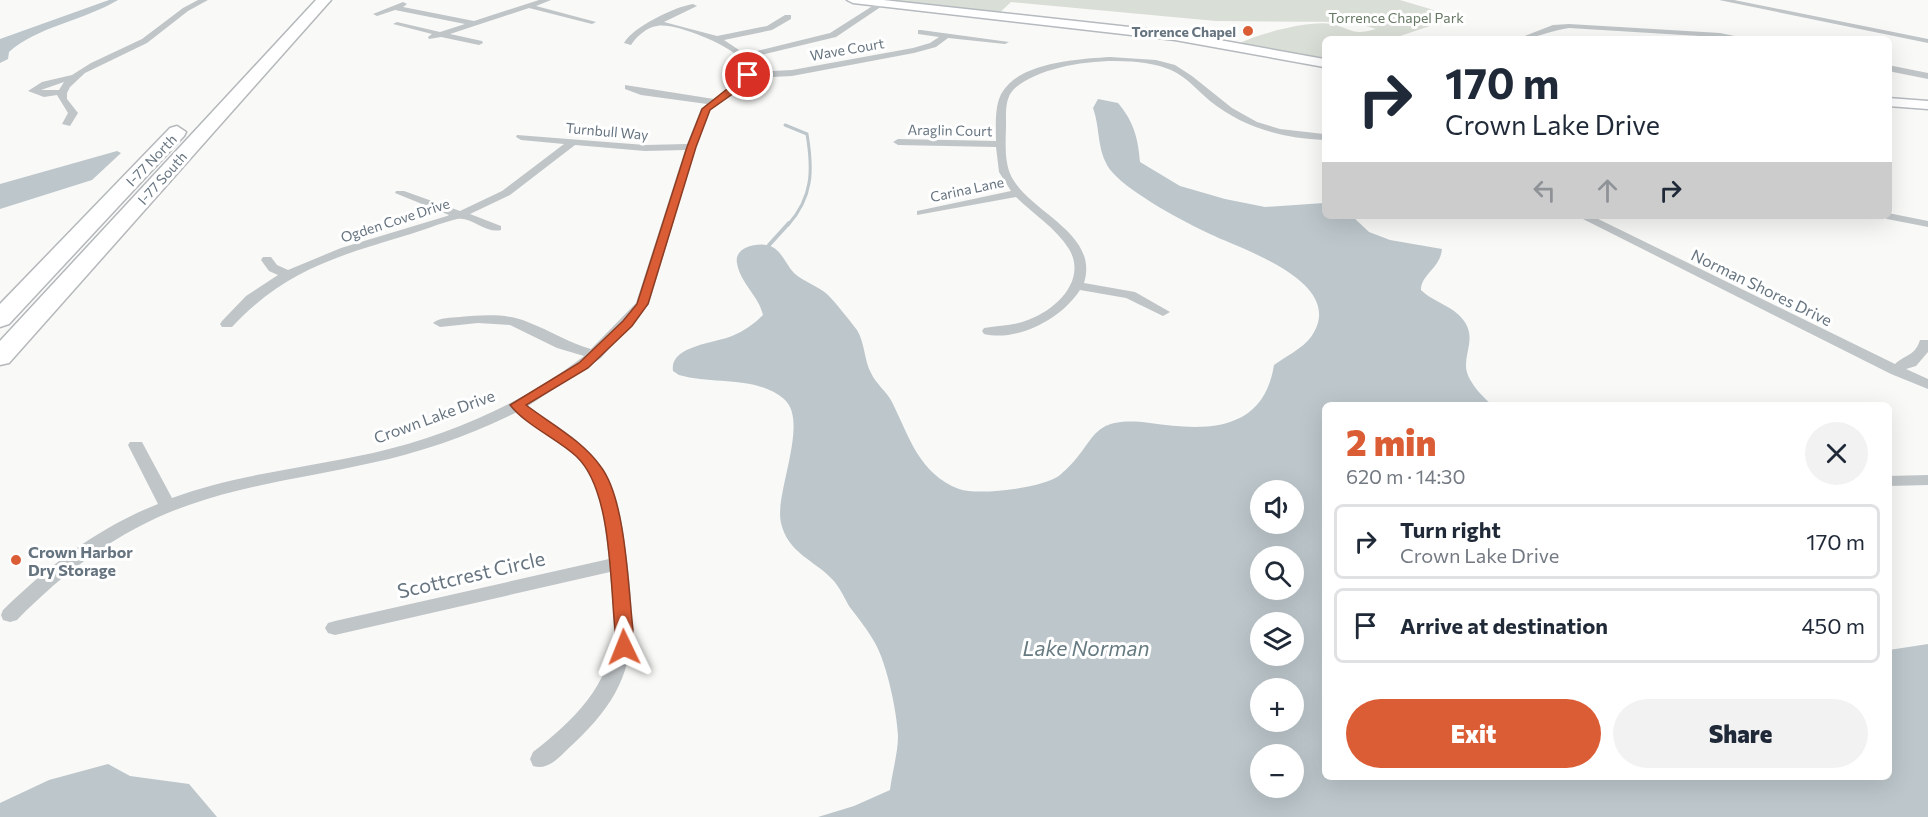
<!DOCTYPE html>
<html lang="en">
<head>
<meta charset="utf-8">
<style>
  body { margin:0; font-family:Commissioner,sans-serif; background:#f2f2f3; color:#1f2937; height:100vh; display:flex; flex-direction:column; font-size:22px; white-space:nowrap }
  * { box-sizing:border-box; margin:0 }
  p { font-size:20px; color:#747a83 }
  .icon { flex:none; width:33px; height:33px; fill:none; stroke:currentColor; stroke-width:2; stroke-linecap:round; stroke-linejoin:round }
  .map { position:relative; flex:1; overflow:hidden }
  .side { position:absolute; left:1322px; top:402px; width:570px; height:378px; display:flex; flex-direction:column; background:#fff; border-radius:9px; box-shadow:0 6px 24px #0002 }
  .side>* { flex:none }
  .top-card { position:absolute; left:1322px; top:36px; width:570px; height:183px; border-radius:9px; box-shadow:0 6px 24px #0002; background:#fff; color:#1f2937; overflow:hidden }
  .tools { position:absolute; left:1250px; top:480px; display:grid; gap:12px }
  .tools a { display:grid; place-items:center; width:54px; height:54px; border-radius:50%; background:#fff; box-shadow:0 6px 24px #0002; font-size:30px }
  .pin { position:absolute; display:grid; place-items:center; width:51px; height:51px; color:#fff; margin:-26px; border:3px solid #fff; border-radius:50%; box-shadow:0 2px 6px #0007 }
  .me { position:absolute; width:66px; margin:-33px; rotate:358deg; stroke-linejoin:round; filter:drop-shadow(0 0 4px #0008) }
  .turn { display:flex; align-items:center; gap:21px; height:126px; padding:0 24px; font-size:27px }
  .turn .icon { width:78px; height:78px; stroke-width:2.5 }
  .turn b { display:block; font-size:42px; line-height:51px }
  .lanes { display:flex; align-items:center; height:57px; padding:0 24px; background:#0003; justify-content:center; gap:30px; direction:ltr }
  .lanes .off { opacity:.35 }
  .round { display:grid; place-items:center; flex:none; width:63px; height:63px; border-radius:32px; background:#f2f2f3 }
  .summary { display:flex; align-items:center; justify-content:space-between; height:102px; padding:0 24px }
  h1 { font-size:36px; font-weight:800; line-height:45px; color:#db5d35 }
  .primary-button { display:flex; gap:12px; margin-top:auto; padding:12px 24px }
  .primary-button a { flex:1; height:69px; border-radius:36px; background:#db5d35; color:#fff; font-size:24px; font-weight:800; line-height:69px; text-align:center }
  .primary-button a+a { background:#f2f2f3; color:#1f2937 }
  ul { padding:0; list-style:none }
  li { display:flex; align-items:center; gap:18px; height:75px; margin:0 12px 9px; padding:0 12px; border:3px solid #e0e1e3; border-radius:9px }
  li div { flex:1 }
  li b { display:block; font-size:22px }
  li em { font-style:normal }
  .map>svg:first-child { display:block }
</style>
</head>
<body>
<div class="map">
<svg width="1928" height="817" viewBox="0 0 1928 817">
  <rect width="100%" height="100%" fill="#f9f9f7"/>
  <path fill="#d9ded6" d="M888,0H1400L1457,17L1400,36L1407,39H1324V61L1238,44C1257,34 1309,20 1332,24C1352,29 1352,36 1376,29L1353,22L1216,21L1011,2L996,16L882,3Z"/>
  <g fill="#bcc6cb" fill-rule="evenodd">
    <path d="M109,0H118C85,20 36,27 9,52L8,59L0,63V39Z"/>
    <path d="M1098,99L1118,103C1134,122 1138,138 1140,162L1180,186L1225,199L1265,207L1324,203V216H1352L1369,232L1390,240L1442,249C1440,269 1421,274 1421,290C1434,303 1456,306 1466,324C1474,339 1466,350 1466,366C1466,380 1482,396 1492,405H1324V777H1888L1889,650L1928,644V817H818L854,806L890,790C892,773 898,753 898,736C897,712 887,664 875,643C868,630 858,618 849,606C844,597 839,586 832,579C814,560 788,553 781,523C774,494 810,421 784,399C755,375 714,385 679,375L673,371C669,346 715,343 732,336C744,331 754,324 763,315C759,296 740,283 737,263C734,248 755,243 766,245C781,247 785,264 794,273C804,282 818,286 828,295C836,303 850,321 857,330C865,343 864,360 871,373C876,384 887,392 892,402C909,436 919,474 959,489C978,496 1044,488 1060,475C1099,443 1085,415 1150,423C1205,431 1263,433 1274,365C1285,357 1303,348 1311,337C1349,283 1243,250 1210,234C1184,222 1132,194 1113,173C1096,154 1101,130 1093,108ZM1260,490H1293V524H1260ZM1260,556H1293V590H1260ZM1260,622H1293V656H1260ZM1260,688H1293V722H1260ZM1260,754H1293V788H1260Z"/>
    <path d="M117,151L121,153L92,180L0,209V184Z"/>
    <path d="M108,764L130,776L189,784L217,817H0V803L49,780Z"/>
  </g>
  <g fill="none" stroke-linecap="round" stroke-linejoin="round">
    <path stroke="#bcc6cb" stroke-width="3" d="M785,125L807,134C813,170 813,197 788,225"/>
    <path stroke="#bcc6cb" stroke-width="4" d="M769,245L789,223"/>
    <g stroke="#b5babf" stroke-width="3">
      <g id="secondary">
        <path d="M847,0H883L1175,32L1324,59V67L1175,40L853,3Z"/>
        <path d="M1888,98L1928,101V109L1888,106Z"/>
      </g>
    </g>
    <g stroke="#b4b8bb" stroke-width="3">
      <g id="highway">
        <path d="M316,0H331L9,363L0,365V341Z"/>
        <path d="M177,126L186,132L184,136L9,324L0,327V304L170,128Z"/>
      </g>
    </g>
    <g fill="#c0c5c8" fill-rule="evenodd">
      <path d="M198,0H208L188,11L147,43L85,73L70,87L67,93V99L78,113L70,126L62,124L68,113L57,95L44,97L28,91L42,82L72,75L91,63L142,39L183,8ZM64,82L59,90H41Z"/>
      <path d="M539,0H551L536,6L596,22L592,24L529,8L450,34L482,41L483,43L479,45L441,37L429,39L428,37L432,34L393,24L397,22L440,32L465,24L395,10L377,16L373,14L403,2L407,4L403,7L474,21Z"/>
      <path d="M882,0H891L836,37L748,58L753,72L792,70L913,48L930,43L939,37L918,34V30H921L1009,42L1005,44L948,38L936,47L914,53L792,76L749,78L742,88L710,110L696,147L649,304L601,358L528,406C556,427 590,443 606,475C620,500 623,532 627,560C637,643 637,686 571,746C560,756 549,771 533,766L530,759L533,752C573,721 610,686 614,633C616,613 611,592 610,572L335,635L328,633L325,628L328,623L335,621L609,559C605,529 603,490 583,465C566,442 539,429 517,412C470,435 422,452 371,463C310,477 248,484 189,505C122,528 66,570 17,620L10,622L3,620L1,615L3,610C48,566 99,527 158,504L128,445L130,442H142L172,498C237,474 306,468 373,453C450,435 522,404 584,356L557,348L510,325L478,323L440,327L433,323C440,317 451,318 460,317C483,315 509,313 530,323C551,331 569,343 591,349L636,303L685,150L645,151L575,145L510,195L470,214L501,226V230C486,234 471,216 457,219C440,223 422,231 404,236C334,257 283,272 232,327H222L220,324L222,321L246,296L278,275L269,271L261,260L263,257H271L277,265L288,270L341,248L447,216L449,215L395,193L396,191H404L460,211L502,191L564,144L521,140L516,137L517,135L645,145L687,144L701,109L707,104L641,95L625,89V85L714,99L736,84L745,71C742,64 741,60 736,55C724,43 673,22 657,26C647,27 636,37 631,45L624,43C633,27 674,7 693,4L697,6L664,22L717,36L767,26L785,15H791V19L772,30L724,40L745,54L830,33Z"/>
      <path d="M1719,0H1734L1928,39V43Z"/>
      <path d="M1569,24L1720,33L1749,39L1569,28C1551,30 1535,39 1517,39L1553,25Z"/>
      <path d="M1110,57L1156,60L1175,65L1192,76L1232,108L1257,122L1280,129L1324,134V140C1282,138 1244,128 1210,101C1198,91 1187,77 1171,70C1133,53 1045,60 1014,89C1005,98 1006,112 1006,124C1006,141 1003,165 1014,181C1035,214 1099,235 1084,283L1135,292L1170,312L1163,316L1126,298L1080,290C1062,318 1019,342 984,334L982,331L984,328C998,325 1012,326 1025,321C1054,312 1088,281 1069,249C1056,228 1033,214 1016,197L917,215V211L1011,191L999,172L996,147L898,145L893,142L898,139L996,141C996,126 994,104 1003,91C1022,62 1079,59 1110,57Z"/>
      <path d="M1888,65L1928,73V79L1888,71Z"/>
      <path d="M1888,213L1928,221V227L1887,219L1881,216H1888Z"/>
      <path d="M1577,216H1592L1895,364C1906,354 1915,356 1920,340H1928V352L1916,366L1906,369L1928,379V389L1891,374Z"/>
      <path d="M1928,475V485L1888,486V476Z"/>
    </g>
    <use href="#secondary" fill="#fff" fill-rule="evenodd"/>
    <use href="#highway" fill="#fff" fill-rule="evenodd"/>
  </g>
  <path fill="#db5d35" stroke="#8e3c22" stroke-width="1.5" d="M746,74L753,75L741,88L710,110L696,147L648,304L632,326L588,368L526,405C551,424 583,441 601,467C626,500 628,587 633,630L630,652H617L615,647V630C610,582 612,489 576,456C556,438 527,426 510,405L579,363L623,321L637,304L687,147L702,109Z"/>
  <g fill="#db5d35" stroke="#fff" stroke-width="2">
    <circle cx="1248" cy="31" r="6"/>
    <circle cx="16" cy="560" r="6"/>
  </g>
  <g text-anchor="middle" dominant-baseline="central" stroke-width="6" stroke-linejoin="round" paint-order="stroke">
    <g font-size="14" fill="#677964" stroke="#fff">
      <text x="1396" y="17">Torrence Chapel Park</text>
    </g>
    <g font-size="14" font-weight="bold" fill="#667480" stroke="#fff" text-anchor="end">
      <text x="1236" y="31">Torrence Chapel</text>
    </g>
    <g font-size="14" fill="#667480" stroke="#fff">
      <text transform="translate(847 49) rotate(-10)">Wave Court</text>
      <text transform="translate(950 130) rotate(1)">Araglin Court</text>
      <text transform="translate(607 131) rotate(5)">Turnbull Way</text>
      <text transform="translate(151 160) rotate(-46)">I-77 North</text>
      <text transform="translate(162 178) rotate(-48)">I-77 South</text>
      <text transform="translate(967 189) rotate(-12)">Carina Lane</text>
      <text transform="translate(395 220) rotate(-18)">Ogden Cove Drive</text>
    </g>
    <g font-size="16" fill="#667480" stroke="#fff">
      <text transform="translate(1762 287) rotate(26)">Norman Shores Drive</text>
      <text transform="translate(434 416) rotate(-20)">Crown Lake Drive</text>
    </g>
    <g font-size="16" font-weight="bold" fill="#667480" stroke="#fff" text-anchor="start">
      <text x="28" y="551">Crown Harbor<tspan x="28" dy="18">Dry Storage</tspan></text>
    </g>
    <g font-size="20" fill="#667480" stroke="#fff">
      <text transform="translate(471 574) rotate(-13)">Scottcrest Circle</text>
    </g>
    <g font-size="21" font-style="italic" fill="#667a81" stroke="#fff">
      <text x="1086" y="647">Lake Norman</text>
    </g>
  </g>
</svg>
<div class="tools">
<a><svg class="icon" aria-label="sound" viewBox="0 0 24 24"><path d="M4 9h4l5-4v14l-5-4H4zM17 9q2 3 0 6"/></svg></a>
<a><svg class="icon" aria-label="search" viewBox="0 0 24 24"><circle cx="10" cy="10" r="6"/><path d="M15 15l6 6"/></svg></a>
<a><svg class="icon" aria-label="layers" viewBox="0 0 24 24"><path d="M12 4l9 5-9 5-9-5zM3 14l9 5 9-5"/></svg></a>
<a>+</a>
<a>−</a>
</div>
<div class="pin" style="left:748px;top:75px;background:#d93025"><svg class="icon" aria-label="arrive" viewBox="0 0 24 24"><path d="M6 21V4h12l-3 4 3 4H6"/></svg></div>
<svg class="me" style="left:624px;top:647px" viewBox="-20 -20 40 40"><path d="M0-17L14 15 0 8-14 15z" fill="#db5d35" stroke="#fff" stroke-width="4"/></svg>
<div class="top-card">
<div class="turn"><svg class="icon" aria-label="right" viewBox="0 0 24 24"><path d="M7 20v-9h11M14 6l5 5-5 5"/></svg><div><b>170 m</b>Crown Lake Drive</div></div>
<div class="lanes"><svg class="icon off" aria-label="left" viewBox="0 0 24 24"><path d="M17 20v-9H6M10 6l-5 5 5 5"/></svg><svg class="icon off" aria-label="ahead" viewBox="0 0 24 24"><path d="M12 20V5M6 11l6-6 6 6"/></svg><svg class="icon" aria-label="right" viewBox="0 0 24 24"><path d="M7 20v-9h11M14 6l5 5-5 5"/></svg></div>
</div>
<section class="side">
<div class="summary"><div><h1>2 min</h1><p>620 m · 14:30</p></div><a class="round"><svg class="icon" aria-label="close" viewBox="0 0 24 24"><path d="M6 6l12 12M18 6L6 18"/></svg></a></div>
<ul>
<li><svg class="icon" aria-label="right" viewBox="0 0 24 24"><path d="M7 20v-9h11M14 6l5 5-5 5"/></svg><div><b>Turn right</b><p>Crown Lake Drive</p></div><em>170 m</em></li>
<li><svg class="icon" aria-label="arrive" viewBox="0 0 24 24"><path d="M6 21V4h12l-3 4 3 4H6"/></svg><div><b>Arrive at destination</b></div><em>450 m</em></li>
</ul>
<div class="primary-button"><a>Exit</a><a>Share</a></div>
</section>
</div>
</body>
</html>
